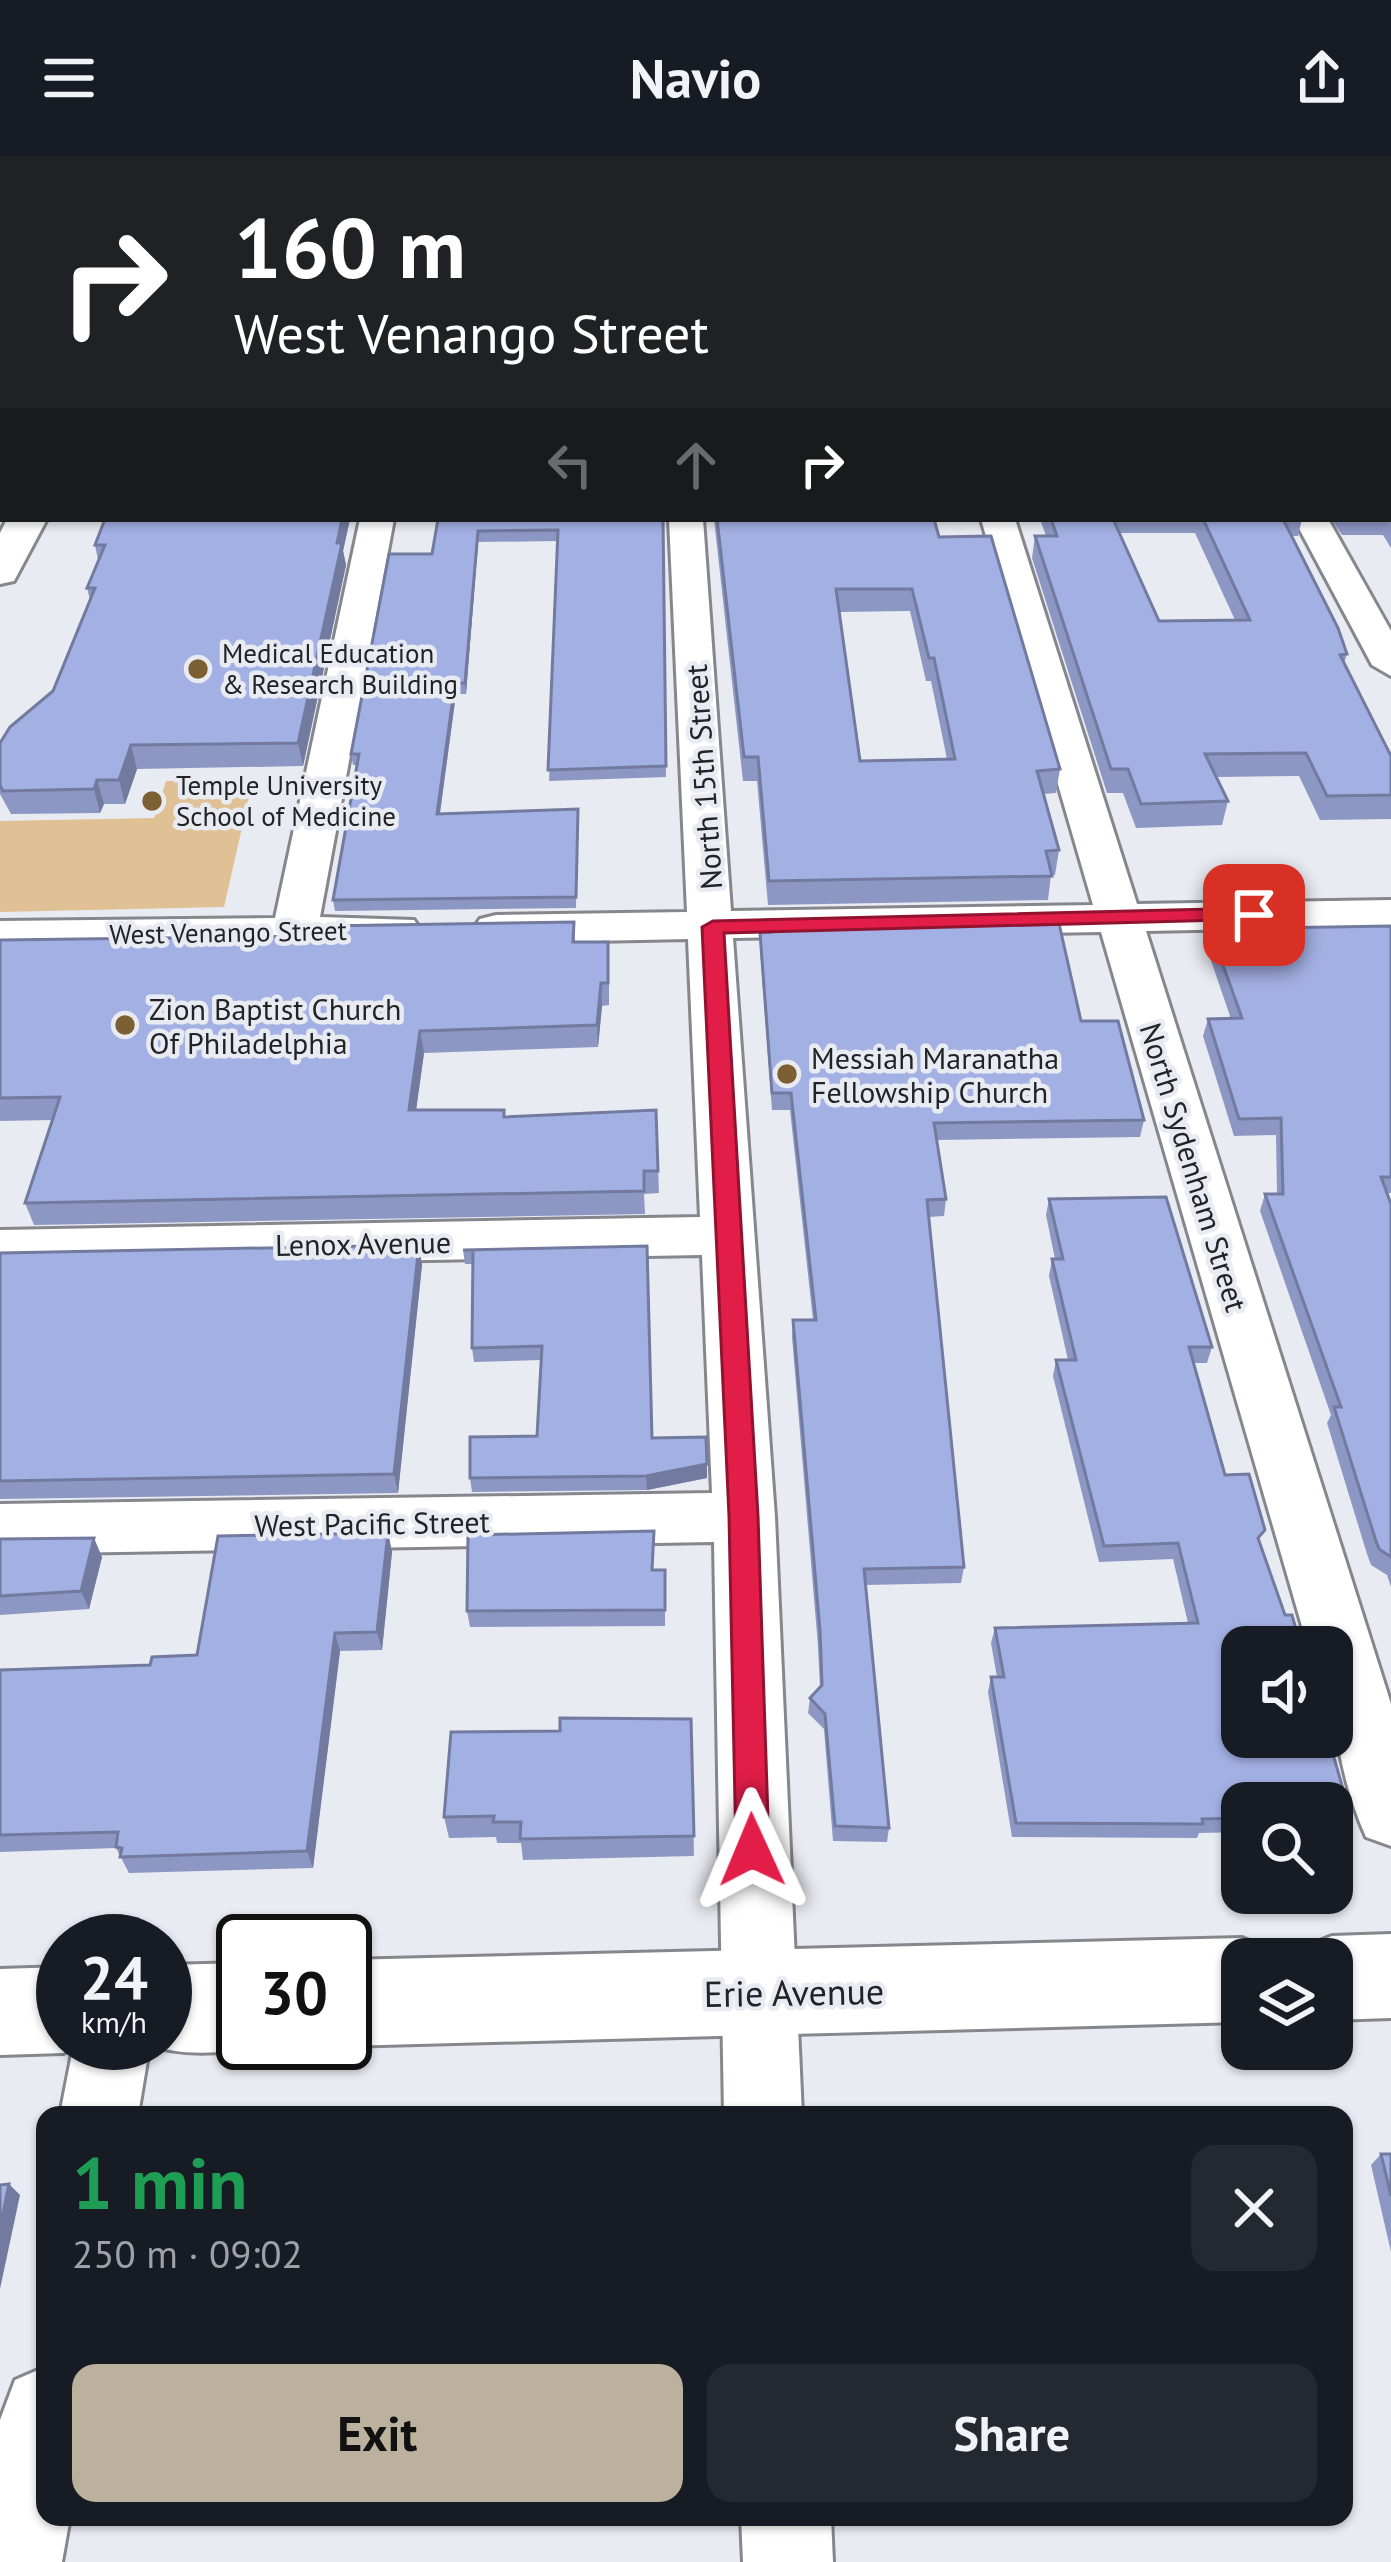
<!DOCTYPE html>
<html lang="en">
<head>
<meta charset="utf-8">
<style>
  body { margin:0; font-family:"PT Sans",sans-serif; background:#242831; color:#f1f3f6; height:100vh; display:flex; flex-direction:column; font-size:45px; white-space:nowrap }
  * { box-sizing:border-box; margin:0 }
  p { font-size:39px; color:#9ea1a6 }
  .icon { flex:none; width:66px; height:66px; fill:none; stroke:currentColor; stroke-width:2; stroke-linecap:round; stroke-linejoin:round }
  .map { position:relative; flex:1; overflow:hidden }
  .drawer { position:absolute; left:36px; top:1950px; width:1317px; height:420px; display:flex; flex-direction:column; background:#171b24; border-radius:24px; box-shadow:0 3px 9px #0004 }
  .drawer>* { flex:none }
  .guide { position:absolute; left:0px; top:0px; width:1392px; height:366px; box-shadow:0 3px 9px #0004; background:#202124; color:#fff; overflow:hidden }
  .fabs { position:absolute; left:1221px; top:1470px; display:grid; gap:24px }
  .fabs a { display:grid; place-items:center; width:132px; height:132px; border-radius:24px; background:#171b24; box-shadow:0 3px 9px #0004; font-size:60px }
  .speed { position:absolute; left:36px; top:1758px; display:flex; gap:24px; font-size:60px; font-weight:700; text-align:center }
  .speed>* { display:grid; place-content:center; width:156px; height:156px; border-radius:50%; background:#171b24; box-shadow:0 3px 9px #0004; line-height:1 }
  .speed small { font-size:30px; font-weight:400 }
  .speed .limit { border:6px solid #111; border-radius:18px; background:#fff; color:#111 }
  .pin { position:absolute; display:grid; place-items:center; width:102px; height:102px; color:#fff; margin:-51px; border-radius:24px; box-shadow:0 6px 18px #0006 }
  .me { position:absolute; width:132px; margin:-66px; rotate:359deg; stroke-linejoin:round; filter:drop-shadow(0 0 9px #0008) }
  .turn { display:flex; align-items:center; gap:42px; height:252px; padding:0 36px; font-size:54px }
  .turn .icon { width:156px; height:156px; stroke-width:2.5 }
  .turn b { display:block; font-size:84px; line-height:102px }
  .lanes { display:flex; align-items:center; height:114px; padding:0 36px; background:#0003; justify-content:center; gap:60px; direction:ltr }
  .lanes .off { opacity:.35 }
  .round { display:grid; place-items:center; flex:none; width:126px; height:126px; border-radius:24px; background:#242831 }
  .headline { display:flex; align-items:center; justify-content:space-between; height:204px; padding:0 36px }
  h1 { font-size:72px; font-weight:700; line-height:90px; color:#1e9e55 }
  .action { display:flex; gap:24px; margin-top:auto; padding:24px 36px }
  .action a { flex:1; height:138px; border-radius:24px; background:#bcb19e; color:#111; font-size:48px; font-weight:700; line-height:138px; text-align:center }
  .action a+a { background:#242831; color:#f1f3f6 }
  header { display:flex; justify-content:space-between; align-items:center; height:156px; padding:0 36px; background:#171b24; font-size:54px; font-weight:700 }
  .map>svg:first-child { display:block }
</style>
</head>
<body>
<header><svg class="icon" aria-label="menu" viewBox="0 0 24 24"><path d="M4 6h16M4 12h16M4 18h16"/></svg>Navio<svg class="icon" aria-label="share" viewBox="0 0 24 24"><path d="M12 15V3M7 8l5-5 5 5M5 13v7h14v-7"/></svg></header>
<div class="map">
<svg width="1391" height="2406" viewBox="0 0 1391 2406">
  <rect width="100%" height="100%" fill="#e9ebf2"/>
  <path fill="#dfc195" d="M253,623L224,751L0,756V665L154,662L166,625Z"/>
  <g fill="none" stroke-linecap="round" stroke-linejoin="round">
    <g stroke="#85878d" stroke-width="6">
      <g id="minor">
        <path d="M1091,0H1115L1117,3H1093Z"/>
        <rect x="0" y="74" width="3" height="16"/>
        <rect x="0" y="324" width="3" height="20"/>
        <path d="M360,363H394L320,761L414,764L421,774L414,784L0,793V765L275,762Z"/>
        <path d="M669,363H703L731,755L1093,749L981,363H1015L1137,748L1391,744V770L1146,775L1391,1548V1690L1366,1681C1338,1618 1332,1559 1332,1491H1308L1101,776L733,782L775,1361L802,1959H724L714,1386L0,1398V1348L712,1337L702,1099L0,1112V1074L700,1061L688,783L496,787L480,783L473,773L480,763L496,759L687,756Z"/>
        <path d="M1294,363H1328L1391,475V520L1372,509Z"/>
        <path d="M74,1887H150L138,1959H60Z"/>
        <path d="M45,2211V2361H70L62,2406H0V2264L15,2224Z"/>
        <path d="M741,2361H831L833,2406H743Z"/>
      </g>
    </g>
    <g stroke="#85878d" stroke-width="6">
      <g id="primary">
        <path d="M195,0H223L193,3Z"/>
        <path d="M7,363H47L14,425L0,428V377Z"/>
        <path d="M1391,1778V1862L1332,1864V1803H1297L1302,1792L1332,1780Z"/>
        <path d="M1242,1782L1272,1794L1276,1803H1242V1866L345,1890L338,1887H345V1804Z"/>
        <path d="M243,1807V1887H258C227,1900 176,1900 145,1887H165V1809Z"/>
        <path d="M63,1811V1887H88L63,1897L0,1899V1813Z"/>
      </g>
    </g>
    <use href="#minor" fill="#fff" fill-rule="evenodd"/>
    <use href="#primary" fill="#fff" fill-rule="evenodd"/>
  </g>
  <g fill="#8c97c3" fill-rule="evenodd">
    <path d="M1239,0H1391V305H1389V3H1241Z"/>
    <path d="M1389,310H1391V392L1383,379H1342L1331,363H1389Z"/>
    <path d="M105,363H350L343,395L346,409L303,610L137,613L125,648H104L100,657L11,658L0,638V587L53,535L90,444L87,432L98,404L95,389Z"/>
    <path d="M438,363H663L666,621L549,625L558,385L478,386L466,538H456L440,658L578,653L576,752L335,755L333,744L357,609H353L351,598L432,398Z"/>
    <path d="M714,363H934L939,381L1060,613L1056,637L1043,638L1059,694L1055,719H1051L1048,744L768,749L757,625H743ZM910,455L926,525H931L947,603L860,605L839,456Z"/>
    <path d="M1040,363H1302L1298,380H1291L1347,498L1344,507L1391,600V663L1320,664L1299,620L1216,621L1228,645L1222,669L1136,672L1123,637H1107L1032,402L1035,380H1046ZM1120,377H1195L1235,464L1159,465Z"/>
    <path d="M574,766L575,786L609,808V849L602,850L598,891L424,897L416,954L505,961L656,954L659,1037L644,1038L645,1058L34,1069L25,1047L52,964L0,965V784L322,780Z"/>
    <path d="M771,768L1081,865L1144,964L1140,981L937,984L946,1043L944,1060L928,1061L964,1411L961,1427L866,1429L889,1672L887,1686L833,1685L824,1573L808,1557L810,1542L820,1531L818,1490L792,1181L793,1164H813L790,954H772L760,793V777L771,776Z"/>
    <path d="M1391,770V1037H1387L1391,1048V1431L1387,1419L1371,1409L1367,1398L1327,1267L1331,1259L1260,1055L1265,1038H1277L1276,979L1234,980L1203,880L1208,863H1231L1206,790L1210,773Z"/>
    <path d="M1049,1043L1212,1191L1207,1207H1194L1225,1319L1260,1388L1343,1633L1336,1647L1339,1659L1332,1672V1647H1242V1676L1199,1677L1197,1682L1012,1681L988,1536L991,1521H997L991,1487L995,1472L1188,1467L1173,1403L1099,1406L1053,1220L1056,1204H1068L1049,1120L1052,1103H1055L1046,1059Z"/>
    <path d="M647,1090L652,1282L707,1322L647,1334L472,1336L470,1322L537,1280L542,1204L474,1206L472,1192L473,1108H465L463,1094Z"/>
    <path d="M0,1097L422,1109L398,1337L0,1343Z"/>
    <path d="M388,1377L392,1396L382,1494L340,1495L313,1712L129,1717L116,1692L0,1696V1514L150,1509L197,1499Z"/>
    <path d="M0,1383L102,1401L89,1453L0,1459Z"/>
    <path d="M654,1392L653,1414H665V1470L470,1471L467,1455Z"/>
    <path d="M691,1563L694,1700L523,1704L521,1687H497L496,1681L449,1682L444,1661L560,1575Z"/>
    <path d="M1381,1998H1391V2096L1371,2009Z"/>
  </g>
  <g fill="#727b9f">
    <path d="M3,168V218L0,224V170Z"/>
    <path d="M0,244L3,255V264L0,269Z"/>
    <path d="M342,363H350L343,395L346,409L303,610L298,587Z"/>
    <path d="M478,375V386L466,538L465,527Z"/>
    <path d="M455,527L456,538L438,669L437,658Z"/>
    <path d="M131,589L137,613L125,648L119,624Z"/>
    <path d="M97,624L104,648L100,657L94,633Z"/>
    <path d="M601,827L602,850L598,891L597,869Z"/>
    <path d="M420,875L424,897L413,976L409,954Z"/>
    <path d="M419,1089L422,1109L398,1337L394,1318Z"/>
    <path d="M707,1308V1322L647,1334L646,1320Z"/>
    <path d="M388,1377L392,1396L382,1494L377,1476Z"/>
    <path d="M94,1382L102,1401L89,1453L81,1435Z"/>
    <path d="M335,1477L340,1495L313,1712L307,1695Z"/>
    <path d="M9,2028L20,2039L0,2133V2072Z"/>
  </g>
  <g fill="#a3b0e3" stroke="#727b9f" stroke-width="3" fill-rule="evenodd">
    <path d="M250,0H1080L1082,3H249Z"/>
    <path d="M1255,0H1391L1389,72L1391,73V300L1389,298V3H1257Z"/>
    <path d="M1389,310H1391V360L1389,357Z"/>
    <path d="M105,363H342L337,387H342L298,587L131,589L119,624H97L94,633L3,635L0,629V587L10,571L53,535L95,432H87L105,389H95Z"/>
    <path d="M438,363H663L666,610L548,614L558,374L478,375L465,527H455L437,658L578,653L576,741L333,744L359,598H351L389,398H432Z"/>
    <path d="M717,363H934L939,381L991,380L1060,613L1037,615L1059,694L1046,695L1052,720L769,725L758,601H744ZM836,433H912L929,502H934L955,603L860,605Z"/>
    <path d="M1051,363H1113L1159,465L1250,464L1203,363H1283L1338,472L1347,498L1340,499L1391,600V639L1327,640L1306,597L1205,598L1228,645L1141,648L1128,613H1111L1035,380H1057Z"/>
    <path d="M1058,763L1081,865H1118L1144,964L934,967L946,1043L927,1044L964,1411L864,1413L889,1672L835,1670L825,1558L810,1542L822,1529L820,1475L793,1164H816L791,937H772L760,777L772,776L771,768Z"/>
    <path d="M574,766L573,786H608V827H601L597,869L420,875L409,954H504V961L656,954L658,1015H644V1035L25,1047L60,941L0,942V784L322,780L324,770Z"/>
    <path d="M1391,770V1021H1381L1391,1048V1401L1379,1393L1375,1382L1334,1251H1341L1265,1038H1283L1281,962L1239,963L1208,863L1242,862L1210,773Z"/>
    <path d="M1166,1041L1212,1191H1189L1225,1319L1249,1318L1265,1374L1258,1382L1285,1459H1292L1301,1491H1242V1581H1328L1343,1633L1332,1634L1339,1659H1332V1647H1242V1662L1202,1663L1203,1668L1016,1667L991,1521H1004L995,1472L1198,1467L1178,1387L1104,1390L1056,1204H1076L1052,1103H1063L1049,1043Z"/>
    <path d="M419,1089L394,1318L0,1325V1097Z"/>
    <path d="M647,1090L652,1282L706,1281L707,1308L646,1320L470,1322V1281L537,1280L542,1190L472,1192L473,1094H463Z"/>
    <path d="M654,1375L652,1414H665V1454L467,1455L468,1379Z"/>
    <path d="M388,1377L377,1476L335,1477L307,1695L120,1701L122,1692L116,1691L118,1676L0,1679V1514L150,1509L152,1501L197,1499L218,1380Z"/>
    <path d="M94,1382L81,1435L0,1440V1383Z"/>
    <path d="M560,1562L691,1563L694,1680L520,1683L521,1666H493L494,1660L444,1661L451,1576L560,1575Z"/>
    <path d="M1381,1998H1391V2040Z"/>
    <path d="M9,2028L0,2072V2029Z"/>
  </g>
  <path fill="#e11d48" stroke="#92132f" stroke-width="3" d="M1254,752L1265,759L1262,763L724,777L758,1360L769,1694L764,1705L752,1710L740,1705L736,1694L729,1360L702,771L713,765Z"/>
  <g fill="#7c6033" stroke="#e9ebf2" stroke-width="4.5">
    <circle cx="198" cy="513" r="12"/>
    <circle cx="152" cy="645" r="12"/>
    <circle cx="125" cy="869" r="12"/>
    <circle cx="787" cy="918" r="12"/>
  </g>
  <g text-anchor="middle" dominant-baseline="central" stroke-width="9" stroke-linejoin="round" paint-order="stroke">
    <g font-size="27" fill="#222326" stroke="#e9ebf2" text-anchor="start">
      <text x="222" y="497">Medical Education<tspan x="222" dy="31">&amp; Research Building</tspan></text>
      <text x="176" y="629">Temple University<tspan x="176" dy="31">School of Medicine</tspan></text>
    </g>
    <g font-size="27" fill="#222326" stroke="#e9ebf2">
      <text transform="translate(228 776) rotate(-1)">West Venango Street</text>
    </g>
    <g font-size="30" fill="#222326" stroke="#e9ebf2">
      <text transform="translate(703 621) rotate(-94)">North 15th Street</text>
      <text transform="translate(1194 1011) rotate(73)">North Sydenham Street</text>
      <text transform="translate(363 1087) rotate(-1)">Lenox Avenue</text>
      <text transform="translate(372 1367) rotate(-1)">West Pacific Street</text>
    </g>
    <g font-size="30" fill="#222326" stroke="#e9ebf2" text-anchor="start">
      <text x="149" y="852">Zion Baptist Church<tspan x="149" dy="34">Of Philadelphia</tspan></text>
      <text x="811" y="901">Messiah Maranatha<tspan x="811" dy="34">Fellowship Church</tspan></text>
    </g>
    <g font-size="36" fill="#222326" stroke="#e9ebf2">
      <text transform="translate(794 1836) rotate(-1)">Erie Avenue</text>
    </g>
  </g>
</svg>
<div class="fabs">
<a><svg class="icon" aria-label="sound" viewBox="0 0 24 24"><path d="M4 9h4l5-4v14l-5-4H4zM17 9q2 3 0 6"/></svg></a>
<a><svg class="icon" aria-label="search" viewBox="0 0 24 24"><circle cx="10" cy="10" r="6"/><path d="M15 15l6 6"/></svg></a>
<a><svg class="icon" aria-label="layers" viewBox="0 0 24 24"><path d="M12 4l9 5-9 5-9-5zM3 14l9 5 9-5"/></svg></a>
</div>
<div class="speed"><div>24<small>km/h</small></div><div class="limit">30</div></div>
<div class="pin" style="left:1254px;top:759px;background:#d93025"><svg class="icon" aria-label="arrive" viewBox="0 0 24 24"><path d="M6 21V4h12l-3 4 3 4H6"/></svg></div>
<svg class="me" style="left:752px;top:1694px" viewBox="-20 -20 40 40"><path d="M0-17L14 15 0 8-14 15z" fill="#e11d48" stroke="#fff" stroke-width="4"/></svg>
<div class="guide">
<div class="turn"><svg class="icon" aria-label="right" viewBox="0 0 24 24"><path d="M7 20v-9h11M14 6l5 5-5 5"/></svg><div><b>160 m</b>West Venango Street</div></div>
<div class="lanes"><svg class="icon off" aria-label="left" viewBox="0 0 24 24"><path d="M17 20v-9H6M10 6l-5 5 5 5"/></svg><svg class="icon off" aria-label="ahead" viewBox="0 0 24 24"><path d="M12 20V5M6 11l6-6 6 6"/></svg><svg class="icon" aria-label="right" viewBox="0 0 24 24"><path d="M7 20v-9h11M14 6l5 5-5 5"/></svg></div>
</div>
<section class="drawer">
<div class="headline"><div><h1>1 min</h1><p>250 m · 09:02</p></div><a class="round"><svg class="icon" aria-label="close" viewBox="0 0 24 24"><path d="M6 6l12 12M18 6L6 18"/></svg></a></div>
<div class="action"><a>Exit</a><a>Share</a></div>
</section>
</div>
</body>
</html>
